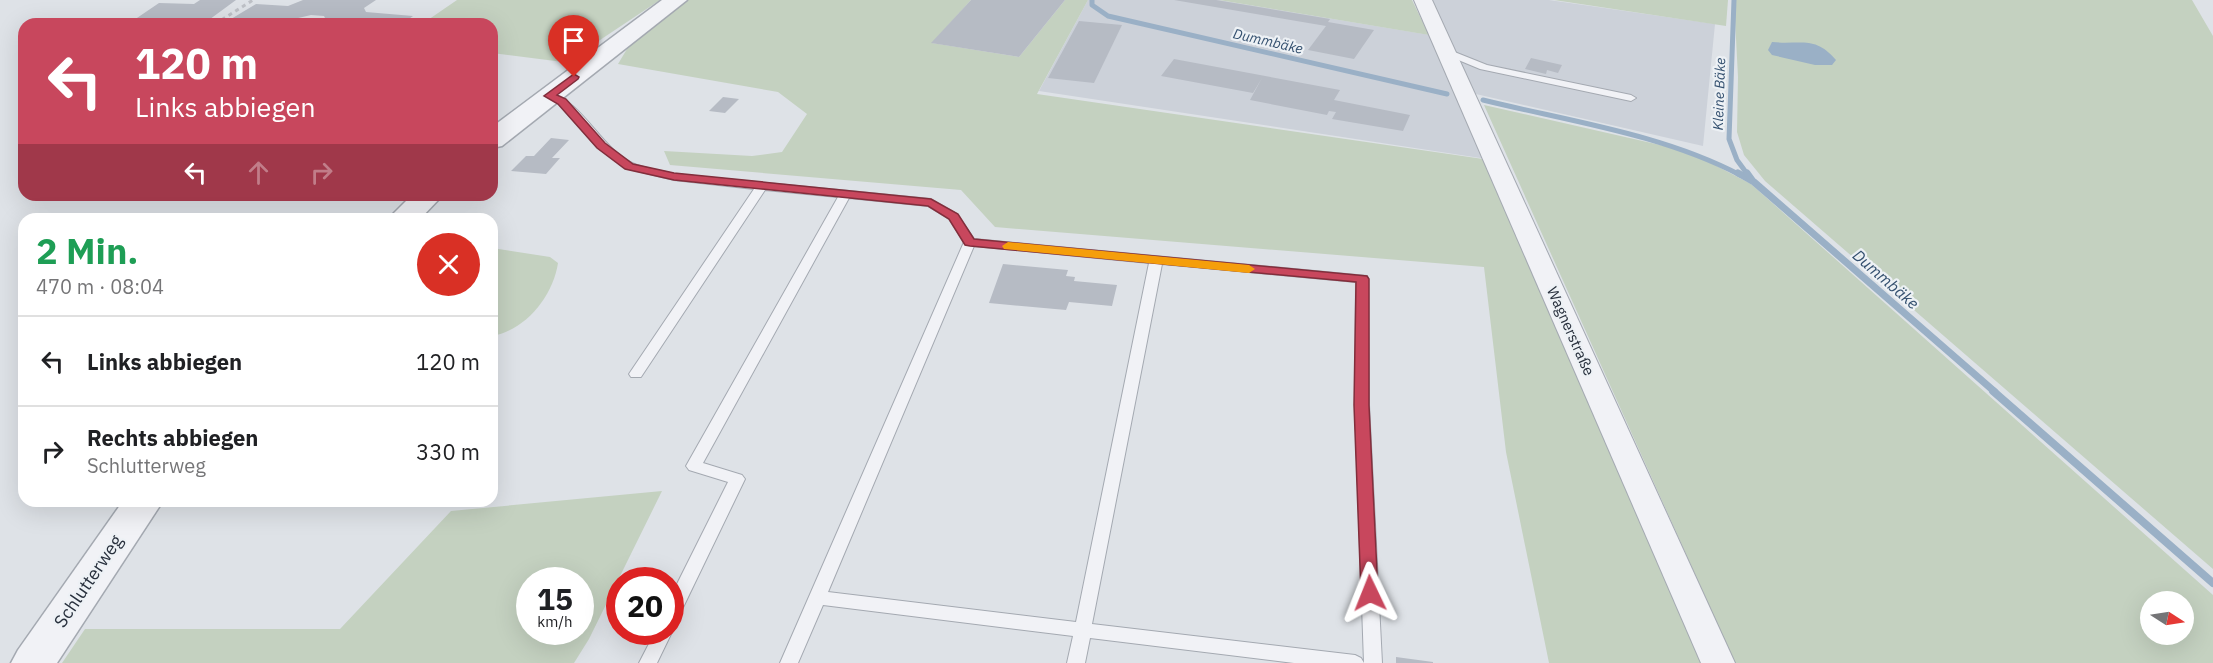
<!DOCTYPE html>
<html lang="de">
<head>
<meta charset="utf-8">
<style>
  body { margin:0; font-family:"IBM Plex Sans",sans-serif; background:#f2f2f2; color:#202124; height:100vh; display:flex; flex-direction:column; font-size:22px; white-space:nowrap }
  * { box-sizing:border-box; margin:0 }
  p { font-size:20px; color:#757577 }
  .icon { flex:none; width:33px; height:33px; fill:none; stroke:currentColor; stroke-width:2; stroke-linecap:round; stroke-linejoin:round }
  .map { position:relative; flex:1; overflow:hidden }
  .sheet { position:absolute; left:18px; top:213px; width:480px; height:294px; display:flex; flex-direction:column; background:#fff; border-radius:18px; box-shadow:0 6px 24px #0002 }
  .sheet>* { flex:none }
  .top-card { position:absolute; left:18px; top:18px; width:480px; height:183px; border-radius:18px; box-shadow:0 6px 24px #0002; background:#c8475d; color:#fff; overflow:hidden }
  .needle { width:39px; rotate:102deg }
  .tools { position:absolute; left:2140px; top:591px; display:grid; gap:12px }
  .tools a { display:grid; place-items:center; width:54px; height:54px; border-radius:50%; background:#fff; box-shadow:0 6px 24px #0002; font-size:30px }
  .speed { position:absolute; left:516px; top:567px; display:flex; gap:12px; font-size:30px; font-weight:700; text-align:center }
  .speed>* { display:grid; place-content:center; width:78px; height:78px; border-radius:50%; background:#fff; box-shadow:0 6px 24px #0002; line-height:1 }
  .speed small { font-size:15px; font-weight:400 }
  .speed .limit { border:9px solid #d22; background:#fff; color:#111 }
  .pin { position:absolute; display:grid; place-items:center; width:51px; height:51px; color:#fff; margin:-62px -26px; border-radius:50% 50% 50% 0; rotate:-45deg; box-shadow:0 0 6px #0007 }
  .pin .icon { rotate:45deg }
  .me { position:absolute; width:66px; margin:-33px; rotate:358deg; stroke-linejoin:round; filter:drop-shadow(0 0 4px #0008) }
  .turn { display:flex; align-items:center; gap:21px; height:126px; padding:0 18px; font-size:27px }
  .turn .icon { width:78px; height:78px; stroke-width:2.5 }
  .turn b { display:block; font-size:42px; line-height:51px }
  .lanes { display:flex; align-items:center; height:57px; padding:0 18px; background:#0003; justify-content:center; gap:30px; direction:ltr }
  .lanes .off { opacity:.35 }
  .round { display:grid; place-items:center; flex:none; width:63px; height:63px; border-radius:32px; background:#f2f2f2 }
  .headline { display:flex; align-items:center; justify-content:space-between; height:102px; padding:0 18px }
  h1 { font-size:36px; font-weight:700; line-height:45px; color:#1e9e55 }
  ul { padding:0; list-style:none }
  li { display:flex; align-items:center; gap:18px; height:90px; padding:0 18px; border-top:2px solid #e0e0e0 }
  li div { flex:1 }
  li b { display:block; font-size:22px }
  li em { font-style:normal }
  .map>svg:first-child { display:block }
</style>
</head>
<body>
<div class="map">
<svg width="2213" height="663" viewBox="0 0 2213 663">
  <rect width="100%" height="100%" fill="#dee2e7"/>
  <path fill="#ccd1d9" d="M1088,0H1219L1448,38L1431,0H1549L1715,24L1703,146L1454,89L1487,159L1039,91Z"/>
  <g fill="#c4d1c0" fill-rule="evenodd">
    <path d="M457,0H660L579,54L571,63L492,53V24H422Z"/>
    <path d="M686,0H971L932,43L1019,57L1065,0H1088L1037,94L1490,160L1708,663H1549L1506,452L1484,267L995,227L961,190L670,165L664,151L752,156L782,152L807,114L778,92L618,64L630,44Z"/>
    <path d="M1219,0H1412L1429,35Z"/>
    <path d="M1554,0H1728L1726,26Z"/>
    <path d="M1734,0H2192L2213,36V569L1765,181L1744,155L1737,132L1738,77Z"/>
    <path d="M1484,105L1669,147L1709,162L1751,184L2213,595V663H1735ZM2151,602H2184V634H2151Z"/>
    <path d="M492,248L550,257L558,263C553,296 526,330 492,336Z"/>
    <path d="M662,491L589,639L574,663H62L85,629H340L451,511ZM530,580H580V632H530Z"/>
  </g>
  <path fill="#9ab0c6" d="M1772,42C1801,45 1815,35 1836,60L1832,65H1815L1772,55L1768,50Z"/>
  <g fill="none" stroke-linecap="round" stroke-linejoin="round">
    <g stroke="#9ab0c6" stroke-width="5">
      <path d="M1092,0V5L1108,16L1447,94"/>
      <path d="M1734,0L1729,139L1737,160L1748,175"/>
      <path d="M1483,100C1568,121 1662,134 1740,175"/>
    </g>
    <g stroke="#9ab0c6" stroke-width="7">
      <path d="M1738,173L1754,182L1995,392"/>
      <path d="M1747,173L1752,180"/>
    </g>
    <path stroke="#9ab0c6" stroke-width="8" d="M1993,391L2213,583"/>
  </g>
  <g fill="#b6bbc4">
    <path d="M200,0H236L206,22L134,20L159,3L194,4Z"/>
    <path d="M303,0H376L364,8L366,12L413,16L402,24H328L324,16L311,15L277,23L231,19L256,4L288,6Z"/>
    <path d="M971,0H1065L1019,57L931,43Z"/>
    <path d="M1174,0H1216L1330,19L1328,22L1374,30L1354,59L1308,50L1326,26Z"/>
    <path d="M1079,21L1122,25L1094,83L1048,78Z"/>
    <path d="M1531,58L1562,65L1558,73L1547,70L1546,74L1525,69Z"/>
    <path d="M1174,59L1340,90L1334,100L1410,115L1403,131L1332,119L1336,112L1329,111L1327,115L1250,100L1262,78L1253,93L1161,76Z"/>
    <path d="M723,97L739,99L725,113L709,111Z"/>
    <path d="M551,138L569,140L552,158H560L546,174L511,171L526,156H534Z"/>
    <path d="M1003,264L1068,270L1066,276L1075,277L1074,281L1117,285L1112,306L1069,302L1066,310L989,303Z"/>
    <path d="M1396,657L1433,662V663H1396Z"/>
  </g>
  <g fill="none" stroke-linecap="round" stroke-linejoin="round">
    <g stroke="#a4a9b1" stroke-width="2">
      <g id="service">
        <path d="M1447,49L1487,65L1631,95L1636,98L1631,101L1480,69L1444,54V50Z"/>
        <path d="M550,93C583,102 600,147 632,163C644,169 661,170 674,174L931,199L957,214L974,239L1367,276L1368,279L1369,405L1382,663H1364L1355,405L1356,282L1162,264L1092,624L1355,655L1361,658L1364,663H1294L1090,638L1085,663H1067L1073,636L823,605L798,663H780L964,242L949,219L928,206L849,198L703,463L742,475L745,479L676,622L670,624V598L728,482L689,470L686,466L838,197L765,190L641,377H631L629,374L631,371L754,189L674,180L625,168L597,147L558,103L546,98V94ZM974,246L1149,263L1076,622L828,592Z"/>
        <path d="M670,630L672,632L657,663H639L655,632H670Z"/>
      </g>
    </g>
    <g stroke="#a4a9b1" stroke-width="2">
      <path id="minor" d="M1414,0H1432L1735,663H1701Z"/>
    </g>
    <g stroke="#a4a9b1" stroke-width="3">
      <g id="tertiary">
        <path d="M662,0H687L502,146L492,148V127Z"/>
        <path d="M412,195H443L420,219H388Z"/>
        <path d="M123,501H163L57,663H11L18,650Z"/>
      </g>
    </g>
    <path stroke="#bdc0c6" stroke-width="3" stroke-dasharray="4 4" stroke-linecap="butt" d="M215,24L253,0"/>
    <use href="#service" fill="#f1f2f6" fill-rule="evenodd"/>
    <use href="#minor" fill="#f1f2f6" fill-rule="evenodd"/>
    <use href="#tertiary" fill="#f1f2f6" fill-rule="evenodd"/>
  </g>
  <path fill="#c8475d" stroke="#822e3c" stroke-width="1.5" d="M574,74L579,77L578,79L557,95L566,99L605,143L633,164L674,173L931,199L958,214L974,239L1367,276L1369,279V405L1378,593L1376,598L1370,600L1364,598L1361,593L1354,405L1356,282L970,246L965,245L949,219L928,206L674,180L625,169L597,148L558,104L544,96Z"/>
  <path fill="#f59e0b" d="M1008,242L1249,265L1255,269L1249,273L1004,249L1002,246Z"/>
  <g text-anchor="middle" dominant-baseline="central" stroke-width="4.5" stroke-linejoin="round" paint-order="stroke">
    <g font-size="14" font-style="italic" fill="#34506f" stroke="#edf1f5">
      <text transform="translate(1268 41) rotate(13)">Dummbäke</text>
      <text transform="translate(1719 94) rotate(-88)">Kleine Bäke</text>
    </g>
    <g font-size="15" fill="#28303d" stroke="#edf1f5">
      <text transform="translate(1571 331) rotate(66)">Wagnerstraße</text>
    </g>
    <g font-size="16" font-style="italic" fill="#34506f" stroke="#edf1f5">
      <text transform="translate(1886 279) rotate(41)">Dummbäke</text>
    </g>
    <g font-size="18" fill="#28303d" stroke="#edf1f5">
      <text transform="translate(88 581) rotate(-56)">Schlutterweg</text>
    </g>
  </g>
</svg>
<div class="tools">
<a><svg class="needle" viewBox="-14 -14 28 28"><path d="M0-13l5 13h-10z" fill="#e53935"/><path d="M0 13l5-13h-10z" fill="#757577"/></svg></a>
</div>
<div class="speed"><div>15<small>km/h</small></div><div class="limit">20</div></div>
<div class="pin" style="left:574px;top:77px;background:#d93025"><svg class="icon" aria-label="arrive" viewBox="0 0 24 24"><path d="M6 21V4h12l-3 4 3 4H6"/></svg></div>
<svg class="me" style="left:1370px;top:593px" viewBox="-20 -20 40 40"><path d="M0-17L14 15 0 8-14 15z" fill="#c8475d" stroke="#fff" stroke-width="4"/></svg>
<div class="top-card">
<div class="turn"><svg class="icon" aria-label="left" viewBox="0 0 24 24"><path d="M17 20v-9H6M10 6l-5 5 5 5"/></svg><div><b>120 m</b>Links abbiegen</div></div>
<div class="lanes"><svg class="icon" aria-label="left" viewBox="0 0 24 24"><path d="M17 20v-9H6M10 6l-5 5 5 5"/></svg><svg class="icon off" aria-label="ahead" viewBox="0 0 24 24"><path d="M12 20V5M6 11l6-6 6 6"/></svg><svg class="icon off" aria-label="right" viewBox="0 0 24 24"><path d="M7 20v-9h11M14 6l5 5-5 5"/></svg></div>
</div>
<section class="sheet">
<div class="headline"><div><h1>2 Min.</h1><p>470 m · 08:04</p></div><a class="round" style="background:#d93025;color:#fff"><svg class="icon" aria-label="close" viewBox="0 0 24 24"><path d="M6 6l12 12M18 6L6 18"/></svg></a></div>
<ul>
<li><svg class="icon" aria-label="left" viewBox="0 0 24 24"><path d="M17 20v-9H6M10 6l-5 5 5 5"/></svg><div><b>Links abbiegen</b></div><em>120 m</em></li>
<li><svg class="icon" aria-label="right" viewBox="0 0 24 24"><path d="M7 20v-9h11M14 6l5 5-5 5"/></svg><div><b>Rechts abbiegen</b><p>Schlutterweg</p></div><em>330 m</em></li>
</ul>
</section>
</div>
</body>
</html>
